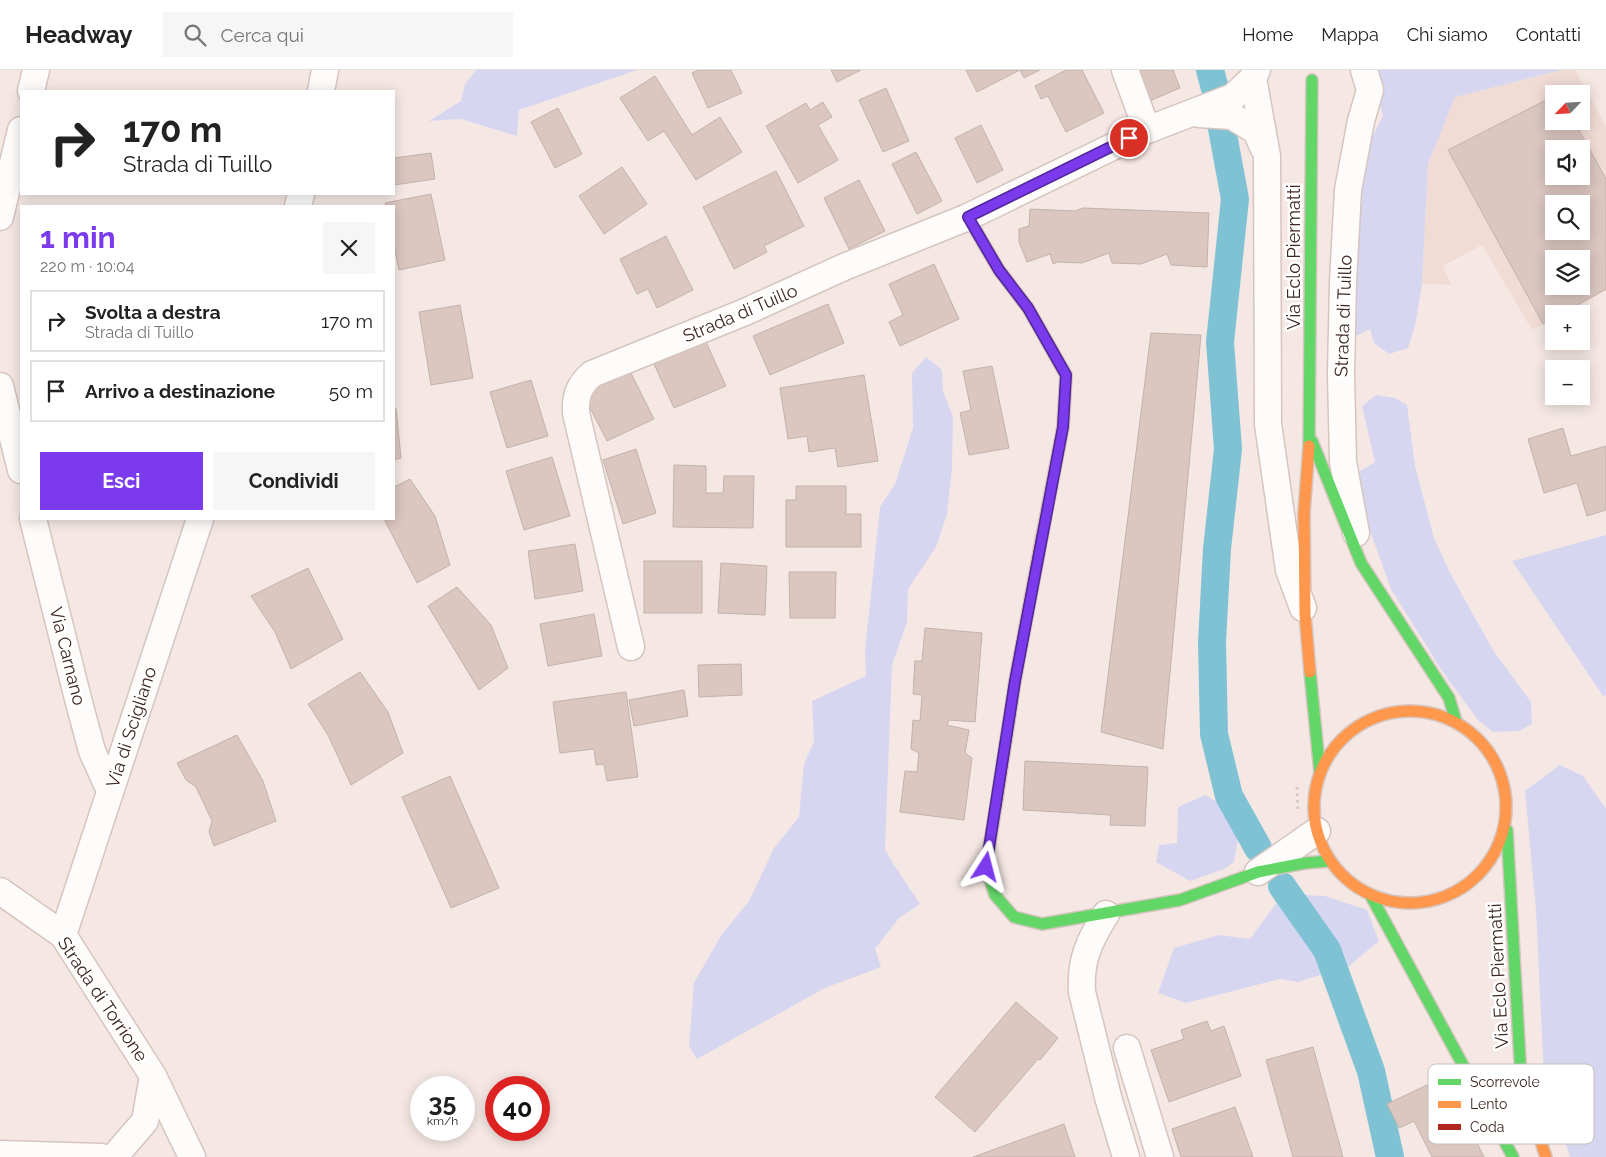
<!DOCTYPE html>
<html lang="it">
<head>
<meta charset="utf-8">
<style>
  body { margin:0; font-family:Raleway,sans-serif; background:#f6f6f6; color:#222; height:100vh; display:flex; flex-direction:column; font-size:19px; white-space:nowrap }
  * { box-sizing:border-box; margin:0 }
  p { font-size:16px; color:#767676 }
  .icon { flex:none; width:28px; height:28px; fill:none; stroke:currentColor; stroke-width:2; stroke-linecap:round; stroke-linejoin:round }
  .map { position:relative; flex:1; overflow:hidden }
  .sheet { position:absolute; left:20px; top:135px; width:375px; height:315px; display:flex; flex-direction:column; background:#fff; border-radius:0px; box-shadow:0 2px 12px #0003 }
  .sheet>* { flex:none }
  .guide { position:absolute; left:20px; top:20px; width:375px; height:105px; border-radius:0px; box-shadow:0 2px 12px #0003; background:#fff; color:#222; overflow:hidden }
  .needle { width:32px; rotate:245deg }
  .tools { position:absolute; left:1545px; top:15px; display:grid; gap:10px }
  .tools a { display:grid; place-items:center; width:45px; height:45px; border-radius:0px; background:#fff; box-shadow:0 2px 12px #0003; font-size:25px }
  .speed { position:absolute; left:410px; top:1006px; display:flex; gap:10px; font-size:25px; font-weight:700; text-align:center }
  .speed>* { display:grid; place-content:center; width:65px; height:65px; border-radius:50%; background:#fff; box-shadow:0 2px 12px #0003; line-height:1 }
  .speed small { font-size:12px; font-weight:400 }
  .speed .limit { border:8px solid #d22; background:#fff; color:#111 }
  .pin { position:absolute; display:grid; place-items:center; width:42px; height:42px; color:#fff; margin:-21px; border:2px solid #fff; border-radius:50%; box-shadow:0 1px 5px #0007 }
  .me { position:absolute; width:55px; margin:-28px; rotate:9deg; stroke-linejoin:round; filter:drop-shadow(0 0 4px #0008) }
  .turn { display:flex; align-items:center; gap:18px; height:105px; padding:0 20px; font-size:22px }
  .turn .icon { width:65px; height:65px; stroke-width:2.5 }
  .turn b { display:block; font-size:35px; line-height:42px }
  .round { display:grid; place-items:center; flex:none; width:52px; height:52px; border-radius:0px; background:#f6f6f6 }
  .overview { display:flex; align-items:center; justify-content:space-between; height:85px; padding:0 20px }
  h1 { font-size:30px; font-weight:700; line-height:38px; color:#7c3aed }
  .button { display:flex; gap:10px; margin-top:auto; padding:10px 20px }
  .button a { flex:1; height:58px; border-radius:0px; background:#7c3aed; color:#fff; font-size:20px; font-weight:700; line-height:58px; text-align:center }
  .button a+a { background:#f6f6f6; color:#222 }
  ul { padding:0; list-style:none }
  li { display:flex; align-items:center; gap:15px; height:62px; margin:0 10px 8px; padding:0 10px; border:2px solid #e0e0e0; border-radius:0px }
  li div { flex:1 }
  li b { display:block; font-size:19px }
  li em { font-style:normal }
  header { display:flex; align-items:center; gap:30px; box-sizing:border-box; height:70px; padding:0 25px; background:#fff; border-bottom:1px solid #e0e0e0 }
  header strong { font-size:24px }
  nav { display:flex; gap:28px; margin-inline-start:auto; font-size:18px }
  .search { width:350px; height:45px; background:#f6f6f6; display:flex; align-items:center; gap:12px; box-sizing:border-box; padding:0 18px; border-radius:0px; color:#767676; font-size:19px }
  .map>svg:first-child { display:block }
</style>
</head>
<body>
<header>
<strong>Headway</strong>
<div class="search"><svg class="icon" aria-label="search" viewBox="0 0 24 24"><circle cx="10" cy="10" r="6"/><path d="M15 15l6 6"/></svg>Cerca qui</div>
<nav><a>Home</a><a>Mappa</a><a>Chi siamo</a><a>Contatti</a></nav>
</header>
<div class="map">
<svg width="1606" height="1087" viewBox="0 0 1606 1087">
  <rect width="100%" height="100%" fill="#f5e8e4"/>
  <path fill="#f1dcd5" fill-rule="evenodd" d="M1562,0H1575L1606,56V221L1563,244H1554V248L1532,260L1482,175L1443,196L1451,215L1422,214L1428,94L1455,27ZM1554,24H1581V51H1554ZM1554,79H1581V106H1554ZM1554,134H1581V161H1554ZM1554,189H1581V216H1554Z"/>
  <g fill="#d7d6f1">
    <path d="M476,0H637L519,40L517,66L461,49L429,51L461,31L465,14Z"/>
    <path d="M1371,0H1562L1455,27L1428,94L1422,214L1415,256L1408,278L1389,284L1374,273L1370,259L1356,266L1351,248L1355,150L1370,71L1383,46Z"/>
    <path d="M926,287L942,300L943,322L953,347L952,397L947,444L936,477L908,519L907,552L892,595L885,779L894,795L920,834L899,848L875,879L881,897L825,918L697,989L689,976L694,913L722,864L749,831L774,778L799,747L804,694L814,672L812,631L866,606L865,581L880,437L895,414L913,358L912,303Z"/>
    <path d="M1376,325L1395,328L1407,335L1415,396L1434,468L1450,503L1493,580L1531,632L1532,654L1519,661L1493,662L1478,650L1442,601L1391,519L1360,433L1355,404L1375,392L1362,336Z"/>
    <path d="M1606,465V625L1603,626L1512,491Z"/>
    <path d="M1560,695L1583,706L1606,739V1087H1570L1544,1007L1536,840L1525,721Z"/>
    <path d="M1205,725L1242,746L1234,792L1224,799L1190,811L1156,792L1159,775L1177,773L1178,737Z"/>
    <path d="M1283,824L1325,826L1367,840L1379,871L1349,896L1298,912L1280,909L1186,933L1158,923L1174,878L1219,865L1250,869Z"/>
  </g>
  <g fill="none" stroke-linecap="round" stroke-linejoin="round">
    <g stroke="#7fc2d3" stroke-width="28">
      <path d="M1210,0L1215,19"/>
      <path d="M1220,48L1235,129L1220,272L1228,379L1217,479L1212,572L1214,664L1229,726L1258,778"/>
      <path d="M1282,816L1327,880L1371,1001L1390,1087"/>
    </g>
  </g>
  <g fill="#dbc6c0" stroke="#c2b2ac" fill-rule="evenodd">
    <path d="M698,0H731L742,23L708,38L692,3Z"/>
    <path d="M831,0H861L837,12Z"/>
    <path d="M966,0H1040L1024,8L1020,0L977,22Z"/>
    <path d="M1066,0H1082L1104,43L1066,62L1048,26L1041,29L1035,16Z"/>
    <path d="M1134,0H1173L1180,18L1147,32Z"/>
    <path d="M655,6L692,65L720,47L742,82L696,110L664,61L648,71L620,28Z"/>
    <path d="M886,18L909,71L883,82L859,30Z"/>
    <path d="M1554,26V51H1574L1606,109V219L1561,244H1554V248L1543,254L1448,80ZM1554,79H1581V106H1554ZM1554,134H1581V161H1554ZM1554,189H1581V216H1554Z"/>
    <path d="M823,32L832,47L818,55L838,90L798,113L766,56L806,33L810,40Z"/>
    <path d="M558,38L582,84L555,98L531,52Z"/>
    <path d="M981,55L1003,100L977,113L955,68Z"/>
    <path d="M916,82L942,131L917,144L892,94Z"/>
    <path d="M431,83L435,109L394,115V88Z"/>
    <path d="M622,97L647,134L604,164L579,126Z"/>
    <path d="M776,101L804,156L764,176L767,182L734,199L703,137Z"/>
    <path d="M859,110L885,161L849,179L824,128Z"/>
    <path d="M431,124L445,190L399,200L394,175V136H386L385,133Z"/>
    <path d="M1083,138L1209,143L1207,197L1171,195L1167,184L1141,194L1112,193L1109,183L1082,193L1058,192L1053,194L1050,184L1027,192L1019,172V159L1029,156L1030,139L1075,141Z"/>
    <path d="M666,166L693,220L657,238L648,219L637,224L620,189Z"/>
    <path d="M934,194L959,249L900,276L889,252L903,245L889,214Z"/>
    <path d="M828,234L844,273L770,305L753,266Z"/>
    <path d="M460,235L473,308L431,315L419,242Z"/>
    <path d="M1151,263L1201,265L1163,679L1101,662Z"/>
    <path d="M706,272L726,316L674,338L654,294Z"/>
    <path d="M992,296L1009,378L969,385L960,343L971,340L963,301Z"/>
    <path d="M630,301L654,349L607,371L583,324Z"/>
    <path d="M864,305L878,391L838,397L835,378L809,382L807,366L788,369L780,318Z"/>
    <path d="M531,310L548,366L507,378L490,322Z"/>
    <path d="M394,337L396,339L401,388L394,390Z"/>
    <path d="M1563,358L1571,386L1606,376V440L1587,446L1577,413L1544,423L1528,369Z"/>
    <path d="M636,379L656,443L623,454L603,390Z"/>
    <path d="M552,387L570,446L524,460L506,401Z"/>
    <path d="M674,395L706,396V423H723L724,406H754L753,458L673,457Z"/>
    <path d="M410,409L435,446L450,495L417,513L384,449H394V417Z"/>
    <path d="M796,416H846V444H861V477H786V430H796Z"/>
    <path d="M575,474L583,521L535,529L528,481Z"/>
    <rect x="644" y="491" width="58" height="52"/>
    <path d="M721,493L767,496L765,545L718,543Z"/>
    <path d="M308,498L343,569L291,599L275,562L251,526Z"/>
    <path d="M789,502H836L835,548H790Z"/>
    <path d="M457,517L491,555L508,598L479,620L428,536Z"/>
    <path d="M594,544L602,586L548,596L540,554Z"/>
    <path d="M925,558L982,563L975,652L949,650L947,655L969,660L965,683L972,688L964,750L900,742L905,701L917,702L919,683L911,679L913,650L920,651L922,625L913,624L915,591H922Z"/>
    <path d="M741,594L742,625L699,627L698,595Z"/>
    <path d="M360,602L388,642L403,683L351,715L328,665L308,634Z"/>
    <path d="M684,620L688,646L634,656L629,630Z"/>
    <path d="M626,622L638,707L607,711L604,694L596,695L594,679L560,683L553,632Z"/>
    <path d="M237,665L263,711L276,751L214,776L209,762L212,751L196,717L186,710L177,693Z"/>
    <path d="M1025,691L1148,697L1145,756L1110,755L1111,745L1023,740Z"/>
    <path d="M450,706L499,818L451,838L402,727Z"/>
    <path d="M1016,932L1058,968L1040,990L1038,989L975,1062L935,1027Z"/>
    <path d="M1207,951L1211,961L1224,956L1241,1006L1169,1032L1151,980L1184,969L1181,960Z"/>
    <path d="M1313,977L1343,1087H1293L1266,990Z"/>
    <path d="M1427,1015L1440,1043L1458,1034L1484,1087H1432L1414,1051L1399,1058L1387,1034Z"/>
    <path d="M1235,1037L1253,1087H1181L1172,1059Z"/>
    <path d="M1064,1054L1075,1087H973Z"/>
  </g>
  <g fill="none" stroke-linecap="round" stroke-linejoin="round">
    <g stroke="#d6c4bf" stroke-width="29">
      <g id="street">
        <path d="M1125,0L1147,60"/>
        <path d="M1257,0L1253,8L1267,86L1268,354L1289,500L1303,538"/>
        <path d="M31,21L36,0"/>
        <path d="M321,21L325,0"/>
        <path d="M1199,44L1232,46L1256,61L1263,77"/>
        <path d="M298,136L301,124"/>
        <path d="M0,147L21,60"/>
        <path d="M0,316L21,400"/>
        <path d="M33,449L77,625L92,681L110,721"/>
        <path d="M1356,463L1343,392L1341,304L1343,212L1348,120L1361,51L1370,20L1364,0"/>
        <path d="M631,577L576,343C575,326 579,315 592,304L745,242L844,197L968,147L1147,60L1233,27L1253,8"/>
        <path d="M1258,802L1317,761"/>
        <path d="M0,821L63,865L153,1006L192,1087"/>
        <path d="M1106,844C1089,871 1080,890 1082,922L1108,1027L1126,1087"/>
        <path d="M63,865L200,449"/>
        <path d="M1127,978L1160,1087"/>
        <path d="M0,1084L101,1087"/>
        <path d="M114,1087L145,1051L153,1006"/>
      </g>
    </g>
    <g stroke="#d6c4bf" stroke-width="14">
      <g id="fast">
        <path d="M1312,371L1361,493L1449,628L1456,651"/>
        <path d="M1309,376L1312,10"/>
        <path d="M1310,602L1320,703"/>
        <path d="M996,735L986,797L995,825L1014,847L1042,854L1180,830L1258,802L1305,793L1330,791"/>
        <path d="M1507,760L1521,1008L1524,1022"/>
        <path d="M1371,826L1513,1087"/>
      </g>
    </g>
    <g stroke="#d6c4bf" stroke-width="14">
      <g id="slow">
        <path d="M968,147L999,200L1028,238L1066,305L1063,357L1042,466"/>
        <path d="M1309,376L1304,443L1305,544L1310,602"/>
        <circle cx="1410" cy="737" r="96"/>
        <path d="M1524,1022L1546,1087"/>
      </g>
    </g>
    <g stroke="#d6c4bf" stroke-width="14">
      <path id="jam" d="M996,735L1015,611L1042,466"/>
    </g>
    <path stroke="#d1cac8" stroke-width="3" stroke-dasharray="2.5 4" stroke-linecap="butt" d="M1297,717L1298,743"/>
    <use href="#street" stroke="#fefcfb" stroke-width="26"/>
    <use href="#fast" stroke="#63d668" stroke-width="11"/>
    <use href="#slow" stroke="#ff974d" stroke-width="11"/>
    <use href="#jam" stroke="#b3261e" stroke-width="11"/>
  </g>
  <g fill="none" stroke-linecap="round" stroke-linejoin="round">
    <g stroke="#51269a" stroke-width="12">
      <path id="route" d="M986,797L1015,611L1063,357L1066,305L1028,238L999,200L968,147L1129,68"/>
    </g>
    <use href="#route" stroke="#7c3aed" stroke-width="9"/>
  </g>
  <g text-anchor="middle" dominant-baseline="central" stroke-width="5" stroke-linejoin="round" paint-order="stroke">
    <g font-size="18" fill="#3e2720" stroke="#fff">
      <text transform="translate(1293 187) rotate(-90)">Via Eclo Piermatti</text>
      <text transform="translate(740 243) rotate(-23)">Strada di Tuillo</text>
      <text transform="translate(1343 246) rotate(-88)">Strada di Tuillo</text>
      <text transform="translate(68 586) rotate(76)">Via Carnano</text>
      <text transform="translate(131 657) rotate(-72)">Via di Scigliano</text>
      <text transform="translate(1498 906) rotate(-93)">Via Eclo Piermatti</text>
      <text transform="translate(103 929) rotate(56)">Strada di Torrione</text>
    </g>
  </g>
  <rect x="1428" y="994" width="166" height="80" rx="8" fill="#fff" stroke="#c5bebc" stroke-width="1"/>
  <rect x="1438" y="1009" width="23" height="6" fill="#63d668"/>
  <rect x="1438" y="1031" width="23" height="7" fill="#ff974d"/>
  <rect x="1438" y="1054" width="23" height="6" fill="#b3261e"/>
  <g font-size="14" fill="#3e2720">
    <text x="1470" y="1017">Scorrevole</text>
    <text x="1470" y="1039">Lento</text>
    <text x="1470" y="1062">Coda</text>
  </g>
</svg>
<div class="tools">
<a><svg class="needle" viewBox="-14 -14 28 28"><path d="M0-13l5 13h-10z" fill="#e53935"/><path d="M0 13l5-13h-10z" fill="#767676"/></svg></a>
<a><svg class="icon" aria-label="sound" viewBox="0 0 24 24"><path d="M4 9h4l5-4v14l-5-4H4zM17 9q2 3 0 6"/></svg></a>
<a><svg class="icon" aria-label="search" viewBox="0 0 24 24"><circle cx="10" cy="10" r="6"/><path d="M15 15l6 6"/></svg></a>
<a><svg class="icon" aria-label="layers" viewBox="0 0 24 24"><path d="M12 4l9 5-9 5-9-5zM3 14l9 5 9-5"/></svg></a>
<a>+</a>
<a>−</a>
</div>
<div class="speed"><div>35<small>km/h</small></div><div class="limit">40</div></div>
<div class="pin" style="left:1129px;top:68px;background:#d93025"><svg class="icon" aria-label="arrive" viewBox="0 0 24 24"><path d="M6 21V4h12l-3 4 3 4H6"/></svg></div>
<svg class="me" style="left:986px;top:797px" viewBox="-20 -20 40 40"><path d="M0-17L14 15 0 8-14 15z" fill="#7c3aed" stroke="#fff" stroke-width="4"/></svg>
<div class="guide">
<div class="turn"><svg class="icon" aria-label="right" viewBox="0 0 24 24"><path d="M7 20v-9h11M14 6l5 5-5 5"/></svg><div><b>170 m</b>Strada di Tuillo</div></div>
</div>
<section class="sheet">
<div class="overview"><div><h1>1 min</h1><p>220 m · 10:04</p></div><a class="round"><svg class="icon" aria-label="close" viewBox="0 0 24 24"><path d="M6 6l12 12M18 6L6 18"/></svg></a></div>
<ul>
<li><svg class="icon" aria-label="right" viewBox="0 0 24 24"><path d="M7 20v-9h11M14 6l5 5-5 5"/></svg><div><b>Svolta a destra</b><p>Strada di Tuillo</p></div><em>170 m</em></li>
<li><svg class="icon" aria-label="arrive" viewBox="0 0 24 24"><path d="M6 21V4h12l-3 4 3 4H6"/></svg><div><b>Arrivo a destinazione</b></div><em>50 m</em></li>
</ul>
<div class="button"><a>Esci</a><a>Condividi</a></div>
</section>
</div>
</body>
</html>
